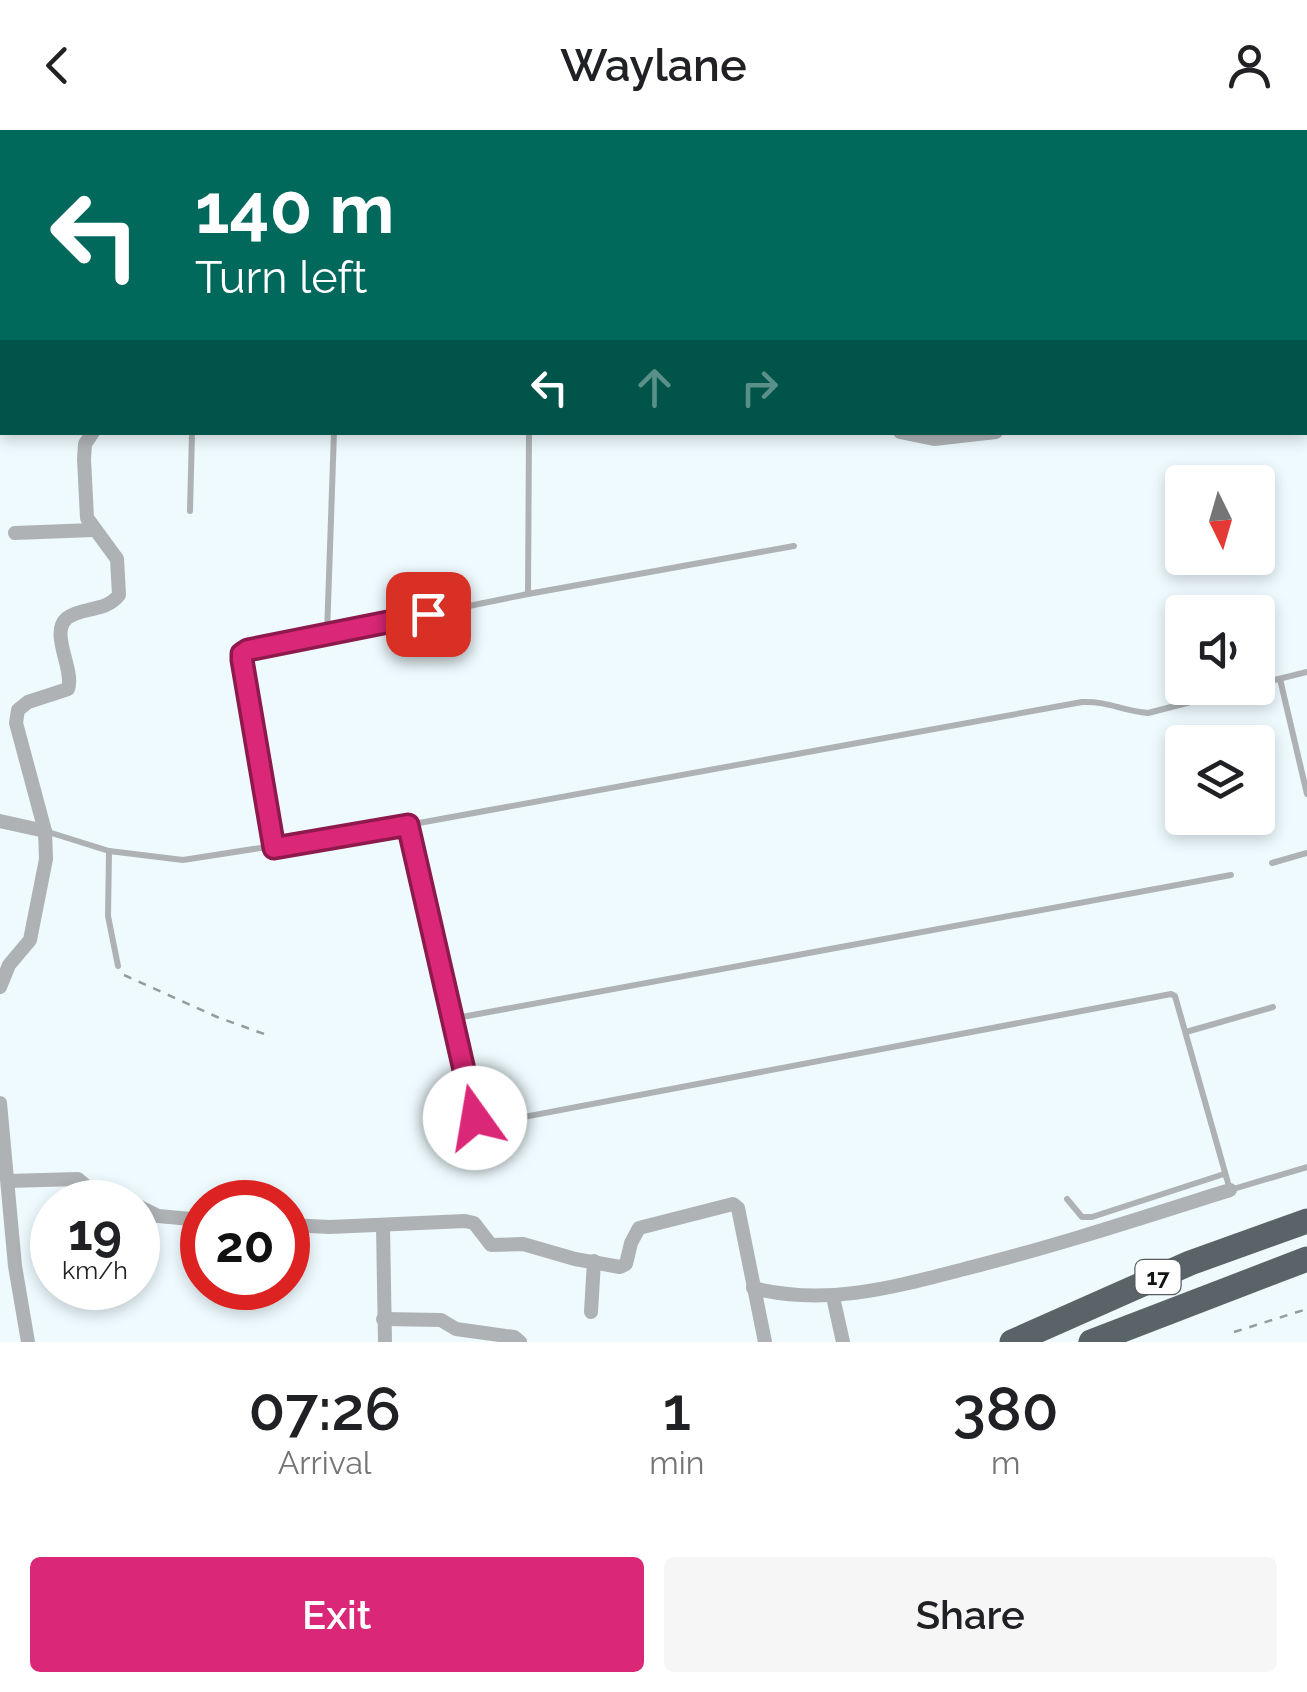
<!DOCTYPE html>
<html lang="en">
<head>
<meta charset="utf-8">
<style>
  body { margin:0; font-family:Raleway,sans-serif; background:#f6f6f6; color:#202124; height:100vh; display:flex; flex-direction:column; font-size:38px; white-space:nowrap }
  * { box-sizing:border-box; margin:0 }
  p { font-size:32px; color:#757577 }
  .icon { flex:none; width:55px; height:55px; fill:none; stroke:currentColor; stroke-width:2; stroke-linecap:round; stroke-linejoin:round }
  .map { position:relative; height:1212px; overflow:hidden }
  .side { display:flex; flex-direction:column; background:#fff; flex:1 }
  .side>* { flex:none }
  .top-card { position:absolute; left:0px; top:0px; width:1308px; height:305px; box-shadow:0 5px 15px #0003; background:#00695c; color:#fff; overflow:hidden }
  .needle { width:65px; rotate:175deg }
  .controls { position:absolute; left:1165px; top:335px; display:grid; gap:20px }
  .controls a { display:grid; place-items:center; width:110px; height:110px; border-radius:10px; background:#fff; box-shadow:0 5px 15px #0003; font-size:50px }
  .speed { position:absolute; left:30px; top:1050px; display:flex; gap:20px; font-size:50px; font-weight:700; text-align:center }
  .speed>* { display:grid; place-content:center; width:130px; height:130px; border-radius:50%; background:#fff; box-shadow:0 5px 15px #0003; line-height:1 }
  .speed small { font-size:25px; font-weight:400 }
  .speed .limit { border:15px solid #d22; background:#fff; color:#111 }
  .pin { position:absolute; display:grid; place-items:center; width:85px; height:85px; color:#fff; margin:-42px; border-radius:20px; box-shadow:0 5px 15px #0006 }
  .me { position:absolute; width:110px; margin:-55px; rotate:347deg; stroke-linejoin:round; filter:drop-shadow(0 0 8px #0008) }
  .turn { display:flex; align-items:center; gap:35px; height:210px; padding:0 30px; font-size:45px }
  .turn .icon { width:130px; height:130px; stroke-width:2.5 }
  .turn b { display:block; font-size:70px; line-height:85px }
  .lanes { display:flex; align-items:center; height:95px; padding:0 30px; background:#0003; justify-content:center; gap:50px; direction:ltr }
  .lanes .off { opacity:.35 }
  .eta { display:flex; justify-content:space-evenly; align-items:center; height:170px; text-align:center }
  .eta b { font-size:60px; font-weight:600; line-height:70px }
  .primary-button { display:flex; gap:20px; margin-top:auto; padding:20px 30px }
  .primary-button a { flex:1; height:115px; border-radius:10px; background:#db2777; color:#fff; font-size:40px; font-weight:600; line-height:115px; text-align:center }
  .primary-button a+a { background:#f6f6f6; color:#202124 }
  header { display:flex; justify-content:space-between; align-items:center; height:130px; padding:0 30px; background:#fff; font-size:45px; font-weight:600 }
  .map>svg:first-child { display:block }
</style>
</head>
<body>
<header><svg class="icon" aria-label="back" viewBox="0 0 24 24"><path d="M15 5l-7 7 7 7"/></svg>Waylane<svg class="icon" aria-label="person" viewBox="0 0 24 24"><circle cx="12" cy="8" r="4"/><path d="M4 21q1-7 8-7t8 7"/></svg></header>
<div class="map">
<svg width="1307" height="1212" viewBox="0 0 1307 1212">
  <rect width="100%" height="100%" fill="#eefafe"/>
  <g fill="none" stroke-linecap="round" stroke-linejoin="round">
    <g stroke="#939c9f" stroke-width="2.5" stroke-dasharray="8 8" stroke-linecap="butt">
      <path d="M124,845L217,887L267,905"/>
      <path d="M1234,1202L1307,1179"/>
    </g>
    <g stroke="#aeb2b4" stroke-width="6">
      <path d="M1064,0V2"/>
      <path d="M1300,0L1301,2"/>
      <path d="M536,2L537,0"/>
      <path d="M753,2L756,0"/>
      <path d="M1305,16L1307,22"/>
      <path d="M190,381L192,302"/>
      <path d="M528,464L529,303"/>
      <path d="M327,504L334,302"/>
      <path d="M1280,549L1307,664"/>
      <path d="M1258,554L1307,542"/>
      <path d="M408,695L475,988L482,995L1171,864L1175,866L1230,1060L1307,1037"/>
      <path d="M45,701L109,721L183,730L408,695L1082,572C1109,571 1122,581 1148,583L1245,558"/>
      <path d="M275,718L242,530V524L247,521L528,464L794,416"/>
      <path d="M109,721L108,786L118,836"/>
      <path d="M1272,733L1307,723"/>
      <path d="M451,889L1231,745"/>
      <path d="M1186,902L1273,877"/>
      <path d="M1067,1069L1082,1087H1092L1224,1044"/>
    </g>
    <g stroke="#aeb2b4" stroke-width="14">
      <path d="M1305,255L1307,254"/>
      <path d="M0,291L2,292"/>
      <path d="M900,302L934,309L996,302"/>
      <path d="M15,403L93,400"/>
      <path d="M0,691L45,701"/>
      <path d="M0,857L9,835L30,810L46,729L45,701L16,593L18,580L28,572L68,559C75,540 49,503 67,488C83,476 105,483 119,465L117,429L87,388L84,329L85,314L93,302"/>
      <path d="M0,973L15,1136L28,1212"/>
      <path d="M8,1051L78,1049L93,1062L133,1072"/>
      <path d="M138,1076L158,1086L202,1090"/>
      <path d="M288,1095L330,1097L465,1091L474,1093L491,1115L523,1114L575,1129L620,1137L626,1134L631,1113L639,1098L733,1074L738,1078L765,1212"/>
      <path d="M383,1096L385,1212"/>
      <path d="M753,1158C829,1177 898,1156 972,1137C1059,1115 1144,1087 1230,1060"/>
      <path d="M833,1167L843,1212"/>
      <path d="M591,1182L594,1131"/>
      <path d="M383,1189L441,1190L456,1199L514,1207L520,1212"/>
    </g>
    <g stroke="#5a6468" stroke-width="25">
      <path d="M1012,1212L1190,1133L1307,1091"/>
      <path d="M1091,1212L1307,1129"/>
    </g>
  </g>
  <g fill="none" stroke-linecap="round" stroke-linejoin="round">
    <g stroke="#8e194d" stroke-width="25">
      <path id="route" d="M428,484L248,520L242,524V530L274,718L408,695L475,988"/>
    </g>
    <use href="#route" stroke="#db2777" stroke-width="18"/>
  </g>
  <g text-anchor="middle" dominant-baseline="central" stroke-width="10" stroke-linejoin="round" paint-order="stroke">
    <rect fill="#fff" stroke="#585b5c" stroke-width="2.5" x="1135.5" y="1130" width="45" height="34" rx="8"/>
    <g font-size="22" font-weight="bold" fill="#111516">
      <text x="1158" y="1147">17</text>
    </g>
  </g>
</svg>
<div class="controls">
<a><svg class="needle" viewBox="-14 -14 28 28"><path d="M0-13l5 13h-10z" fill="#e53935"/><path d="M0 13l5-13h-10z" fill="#757577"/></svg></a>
<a><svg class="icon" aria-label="sound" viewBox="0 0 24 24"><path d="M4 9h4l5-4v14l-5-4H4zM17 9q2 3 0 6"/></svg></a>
<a><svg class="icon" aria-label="layers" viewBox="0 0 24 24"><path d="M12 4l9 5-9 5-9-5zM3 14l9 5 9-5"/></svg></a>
</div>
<div class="speed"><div>19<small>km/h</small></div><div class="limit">20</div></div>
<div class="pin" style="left:428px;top:484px;background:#d93025"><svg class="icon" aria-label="arrive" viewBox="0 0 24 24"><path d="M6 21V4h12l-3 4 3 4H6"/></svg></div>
<svg class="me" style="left:475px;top:988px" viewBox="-20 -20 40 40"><circle r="19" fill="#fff"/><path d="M0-13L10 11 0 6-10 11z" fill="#db2777"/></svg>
<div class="top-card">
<div class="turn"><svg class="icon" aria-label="left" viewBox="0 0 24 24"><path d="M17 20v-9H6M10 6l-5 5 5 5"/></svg><div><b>140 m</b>Turn left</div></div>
<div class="lanes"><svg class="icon" aria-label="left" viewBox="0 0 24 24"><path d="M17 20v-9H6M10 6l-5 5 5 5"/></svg><svg class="icon off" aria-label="ahead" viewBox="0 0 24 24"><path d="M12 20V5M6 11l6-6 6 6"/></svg><svg class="icon off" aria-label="right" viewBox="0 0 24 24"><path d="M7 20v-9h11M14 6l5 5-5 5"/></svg></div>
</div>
</div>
<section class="side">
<div class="eta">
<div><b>07:26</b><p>Arrival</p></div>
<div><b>1</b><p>min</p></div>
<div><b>380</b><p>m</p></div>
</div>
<div class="primary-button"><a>Exit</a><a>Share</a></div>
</section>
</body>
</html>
